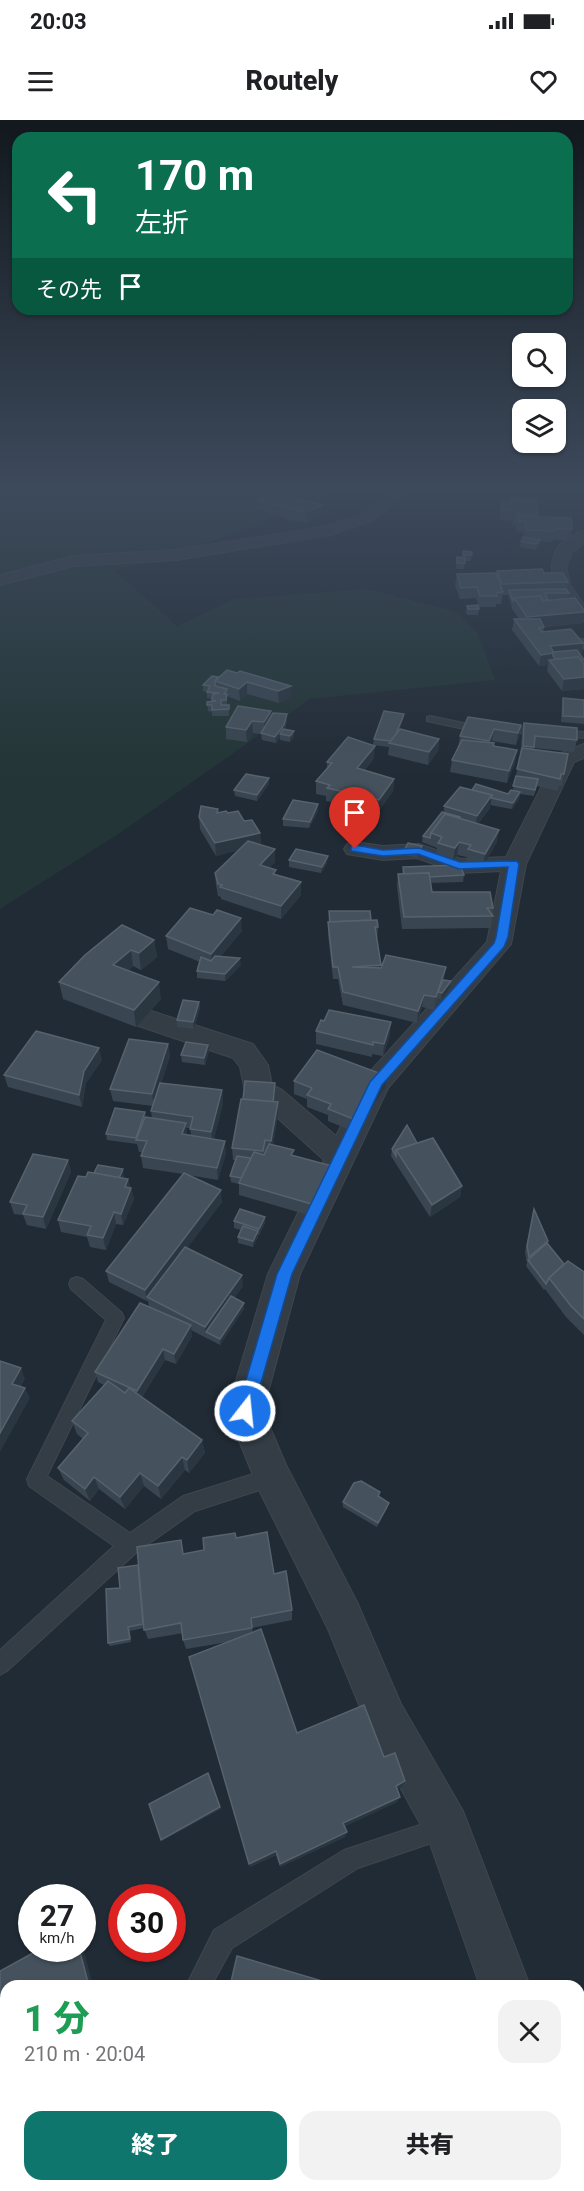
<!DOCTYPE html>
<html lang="ja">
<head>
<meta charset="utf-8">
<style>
  body { margin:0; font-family:Roboto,"Noto Sans JP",sans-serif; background:#f2f2f2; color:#202124; height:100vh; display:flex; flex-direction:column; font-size:22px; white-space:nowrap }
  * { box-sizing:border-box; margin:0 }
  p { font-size:20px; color:#757577 }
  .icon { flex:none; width:33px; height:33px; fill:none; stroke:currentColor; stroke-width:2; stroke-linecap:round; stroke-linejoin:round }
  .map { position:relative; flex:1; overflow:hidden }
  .panel { position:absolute; left:0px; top:1860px; width:585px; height:212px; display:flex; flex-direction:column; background:#fff; border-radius:18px 18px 0 0; box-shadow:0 2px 4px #0004 }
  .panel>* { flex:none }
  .hud { position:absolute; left:12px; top:12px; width:561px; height:183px; border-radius:18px; box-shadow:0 2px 4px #0004; background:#0b6e4f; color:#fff; overflow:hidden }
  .fabs { position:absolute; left:512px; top:213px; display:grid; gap:12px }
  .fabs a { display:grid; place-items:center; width:54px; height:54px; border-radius:12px; background:#fff; box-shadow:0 2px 4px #0004; font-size:30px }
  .speed { position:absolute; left:18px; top:1764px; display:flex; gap:12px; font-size:30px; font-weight:700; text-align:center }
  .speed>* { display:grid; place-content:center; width:78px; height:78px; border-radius:50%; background:#fff; box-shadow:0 2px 4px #0004; line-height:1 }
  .speed small { font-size:15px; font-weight:400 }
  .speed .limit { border:9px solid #d22; background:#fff; color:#111 }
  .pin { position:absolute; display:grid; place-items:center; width:51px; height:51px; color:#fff; margin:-62px -26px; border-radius:50% 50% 50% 0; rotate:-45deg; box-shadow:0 0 6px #0007 }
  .pin .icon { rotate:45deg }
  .me { position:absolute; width:66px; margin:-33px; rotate:16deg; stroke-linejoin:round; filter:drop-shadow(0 0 4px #0008) }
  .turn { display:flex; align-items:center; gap:21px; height:126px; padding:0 24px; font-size:27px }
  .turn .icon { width:78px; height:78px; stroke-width:2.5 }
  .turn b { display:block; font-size:42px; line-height:51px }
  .then { display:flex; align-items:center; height:57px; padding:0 24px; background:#0003; gap:12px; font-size:22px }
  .round { display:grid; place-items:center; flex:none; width:63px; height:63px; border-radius:18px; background:#f2f2f2 }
  .head { display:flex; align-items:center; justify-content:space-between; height:102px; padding:0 24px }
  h1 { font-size:36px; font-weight:800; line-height:45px; color:#1e9e55 }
  .primary-button { display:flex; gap:12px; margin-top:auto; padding:12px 24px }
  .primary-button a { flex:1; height:69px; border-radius:18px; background:#0f766e; color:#fff; font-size:24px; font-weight:800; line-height:69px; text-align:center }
  .primary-button a+a { background:#f2f2f2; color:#202124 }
  .status { display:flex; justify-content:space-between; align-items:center; height:42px; padding:0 30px; background:#fff; direction:ltr }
  .status svg { height:16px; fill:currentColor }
  header { display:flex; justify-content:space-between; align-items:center; height:78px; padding:0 24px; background:#fff; font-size:27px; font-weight:800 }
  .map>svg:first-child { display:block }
</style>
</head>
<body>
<div class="status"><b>20:03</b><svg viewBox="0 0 49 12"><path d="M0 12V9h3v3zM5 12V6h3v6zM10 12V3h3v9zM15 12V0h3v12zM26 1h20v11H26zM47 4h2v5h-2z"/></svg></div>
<header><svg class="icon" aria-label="menu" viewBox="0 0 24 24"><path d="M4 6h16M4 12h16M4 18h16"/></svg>Routely<svg class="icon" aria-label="heart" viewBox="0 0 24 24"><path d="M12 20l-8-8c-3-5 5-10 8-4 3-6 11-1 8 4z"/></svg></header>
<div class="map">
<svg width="584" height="2071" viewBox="0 0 584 2071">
  <rect width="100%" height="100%" fill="#212b35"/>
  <path fill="#233536" d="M0,367H322L327,377L188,430L115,451L177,506L235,479L367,469L457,492L477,512L495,560L310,579L120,713L0,789Z"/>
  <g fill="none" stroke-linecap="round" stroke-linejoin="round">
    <g stroke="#3e464f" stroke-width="2">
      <g id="lane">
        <path d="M430,596L464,603L584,612V618L464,609L427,601V597Z"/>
        <path d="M77,1157L83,1159L122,1193L124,1198L47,1356L130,1413L183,1376L272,1348L279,1351L281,1357L279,1363L272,1366L195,1391L137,1432L7,1551L0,1555V1530L114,1426L29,1366L27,1359L106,1200L71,1169L69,1164L71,1159Z"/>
        <path d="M444,1697L452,1700L455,1708L452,1716L358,1748L232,1828L211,1866H186L214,1810L344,1730Z"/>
      </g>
    </g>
    <g stroke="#3e464f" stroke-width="2">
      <g id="street">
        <path d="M397,367H412L374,400L330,415L177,440L74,446L0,465V455L74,436L177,430L327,406L364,394Z"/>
        <path d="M584,411V423L572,432L566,447L570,465L584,485V501C575,499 569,490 564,482C545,455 546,421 584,411Z"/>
        <path d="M584,624V638L574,642L526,744L511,824L388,968L300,1154L263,1291L286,1345L357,1482L401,1584L463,1691L530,1866H480L428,1718L371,1614L328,1509L259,1370L227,1291L268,1154L324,1040L262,984L249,978L245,971L240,947L233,938L130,903L126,896L130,889L139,887L253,924L268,945L272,965L282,970L336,1016L367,955L487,822L501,751L459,753L417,738L383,740L347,734L344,729L347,724L355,722L383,726L419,724L461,739L506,737L556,638L559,634Z"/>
        <path d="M579,1958L584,1960V2016L579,2014Z"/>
        <path d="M579,2045L584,2049V2071H538L537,2066H579Z"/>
      </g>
    </g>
    <use href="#lane" fill="#343d45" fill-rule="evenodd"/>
    <use href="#street" fill="#343d45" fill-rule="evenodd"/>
  </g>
  <g fill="#394651" fill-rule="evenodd">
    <path d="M511,378L538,395V397L572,409L570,420H553V422L540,421L539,425L536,430L520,427L521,422L524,417L523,412L516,411V405H513V401L500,400V392L501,381H510Z"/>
    <path d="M257,379L321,395L307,403L289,400L257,389Z"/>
    <path d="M472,432L471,441H465L464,449H456L457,437L462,438L463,435Z"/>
    <path d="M497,451L544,453L568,462L567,469L569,473L567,479L583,503L544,507V512L580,519V518H584V530L582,529L581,534H580L584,539V569L562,571L547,551L548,545L539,546L512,510L514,499H519L512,489V487L508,475H503L501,484H496V487H479L476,478L460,479L455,465L457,454L496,455Z"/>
    <path d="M467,486L479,489L478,495H467L466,492Z"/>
    <path d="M237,553L291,577L279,583L247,574L240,581L227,576V585H229V596H212V592L208,591L207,582L212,581V579L207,578V572L203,571V565L218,557Z"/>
    <path d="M563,578L584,580V604L561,602L562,584Z"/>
    <path d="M404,594L403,600L399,610L439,619L438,631L428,645L388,635L389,627L373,625L374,638L365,650L394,659L393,671L378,692L326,681V676L316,674V661L327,649V642L373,625L374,619Z"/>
    <path d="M271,597L287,601L285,610L294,617L290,622L280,620V617L276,623L262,620L261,614L253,613L247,622L226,619V607Z"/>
    <path d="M468,597L521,605L519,617L516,625L492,621L491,623L515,642L507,663L450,652L452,640L458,627L460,616Z"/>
    <path d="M524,603L577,620L574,632L534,628V629L564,654L562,666H559L558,671L537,666L534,676L520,674L519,679L512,689L490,685V688L478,704L497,722L483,746L466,741L467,737L457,735L453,740L436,735L437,728L422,722L423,716L444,692V686L472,670L508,674L513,670L520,636L522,615Z"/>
    <path d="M269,664L257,681L235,676L234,670Z"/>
    <path d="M318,684V691L309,708L283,706V699Z"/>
    <path d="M218,693H228L244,701L260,713L261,725L275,742L269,748L276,754L301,762V775L281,799L221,779V777L218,776L216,765L215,753L239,730L216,736L200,709L199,697Z"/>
    <path d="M422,726L421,732L418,738L404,735L405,729Z"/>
    <path d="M289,740L327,743L321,753L289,747Z"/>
    <path d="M403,747L464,755L463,762L430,763L432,772L493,788L491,808L402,809L397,766L398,754H402Z"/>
    <path d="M329,791L371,800L378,807L377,820L380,848L451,861L450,868L441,880L438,878L434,890L422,887L417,903L343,885L338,859H333L328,814Z"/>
    <path d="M242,811L220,837L241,845L225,861L197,858V851L200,842L168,829L166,816Z"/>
    <path d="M154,820L157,837L141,850L133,846L128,851L161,879L136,907L63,879L59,862L85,835Z"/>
    <path d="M199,882L200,888L194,909L177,907V900Z"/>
    <path d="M316,911L390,915L383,936L372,934V937L316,924Z"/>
    <path d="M168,924L170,936L161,964L222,970L223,983L214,1019L226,1033L218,1060L188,1055L222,1082L187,1128L243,1166L234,1178L244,1189L220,1225L191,1210L192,1216L176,1244L165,1240L142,1277L202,1320L205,1333L189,1353L185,1350L161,1379L144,1366L125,1389L99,1369L90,1381L64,1360L58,1348L83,1319L77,1314L72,1301L104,1265L98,1262L95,1252L149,1187L148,1181H147L109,1162L106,1151L183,1054L143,1048L141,1036L143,1032H139L137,1024L107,1020L106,1014L146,997L152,998L151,991L153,986L113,981L110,969ZM186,1008H190L191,1015H187Z"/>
    <path d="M209,931L205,945L182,942L181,935Z"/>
    <path d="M102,940L86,963L82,987L8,967L4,955Z"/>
    <path d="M294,961L385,968L355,1012L328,1001V995L307,987V979L294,974Z"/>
    <path d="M275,969L274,982L278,994L273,1025L331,1058L315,1097L239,1075V1064L231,1062L230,1056L235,1040H233L232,1028L243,979Z"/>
    <path d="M417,1023L462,1066L460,1077L430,1097L391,1036L392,1029Z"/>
    <path d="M68,1040L71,1052L46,1109L27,1105L23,1095L14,1094L10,1082Z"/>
    <path d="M124,1056L123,1058L128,1059L130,1067L131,1068L134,1079L123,1105L116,1104L106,1130L90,1127L87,1117L61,1112L58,1100L86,1057Z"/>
    <path d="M534,1089L548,1121L547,1123L564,1144L584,1152V1215L566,1197L545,1169L544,1170L526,1146L527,1143L525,1132Z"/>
    <path d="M265,1097V1103L259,1115H258V1117L253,1127L238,1123V1117L241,1110L234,1108V1101Z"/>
    <path d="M380,1372L379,1377L388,1387L377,1407L343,1387V1382Z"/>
    <path d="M236,1418L274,1454L292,1490V1500L252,1508L253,1512L297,1613L384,1637L402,1667L397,1669V1682L345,1706L347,1712L345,1717L280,1747L276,1735L250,1747L228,1522L186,1529L183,1520V1513L148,1519L144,1508L130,1511L131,1522L110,1526L108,1523L120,1468L138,1445L184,1434L204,1430Z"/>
  </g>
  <g fill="#2a3640">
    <path d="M322,385L321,395L307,403V392Z"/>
    <path d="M540,420L539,425L536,430L537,424Z"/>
    <path d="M584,492L583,503L525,508L527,497Z"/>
    <path d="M583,523L581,534L554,537L553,536L552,543L549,540L548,545L539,546L541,535L550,526Z"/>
    <path d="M584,557V569L562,571L564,559Z"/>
    <path d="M247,562V574L240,581L239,569Z"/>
    <path d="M291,566V577L279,583L278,571Z"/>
    <path d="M271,591V603L265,614L264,602Z"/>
    <path d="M287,594V601L284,612L280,614V617L276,623L275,617Z"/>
    <path d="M404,594L403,600L394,624H393Z"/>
    <path d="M252,601L253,613L247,622L246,610Z"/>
    <path d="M521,605L519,617L516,625L518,613Z"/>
    <path d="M494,609L492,621L487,633L489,621Z"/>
    <path d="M294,611V617L290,622V616Z"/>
    <path d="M439,619L438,631L428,645L429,632Z"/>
    <path d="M375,626L374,638L357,660V648Z"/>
    <path d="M517,630L515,642L507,663L509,651Z"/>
    <path d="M269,658V664L257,681V675Z"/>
    <path d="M394,659L393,671L378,692L379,680Z"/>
    <path d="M520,672L519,679L512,689L513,683Z"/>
    <path d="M492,675L490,688L475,708L477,696Z"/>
    <path d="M318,684V691L309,708L310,702Z"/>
    <path d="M499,710L497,722L483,746L485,734Z"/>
    <path d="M260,713L261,725L216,736L215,723Z"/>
    <path d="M459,722L457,735L453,740L455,728Z"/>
    <path d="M422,726L421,732L418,738L419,732Z"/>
    <path d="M275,729V742L261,758L260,745Z"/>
    <path d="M328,736L327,743L321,753L322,747Z"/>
    <path d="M301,762V775L281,799V786Z"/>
    <path d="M241,798L242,811L212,847L211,834Z"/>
    <path d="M154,820L157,837L141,850L139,833Z"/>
    <path d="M131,830L133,846L116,862L113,845Z"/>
    <path d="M240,838L241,845L225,861V854Z"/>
    <path d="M446,847L444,859L439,872H438L434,890L436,877Z"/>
    <path d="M451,861L450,868L441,880L442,873Z"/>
    <path d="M159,862L161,879L136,907L134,890Z"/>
    <path d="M424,875L422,887L417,903L418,891Z"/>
    <path d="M199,882L200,888L194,909L193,902Z"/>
    <path d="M391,902L390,915L383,936L384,924Z"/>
    <path d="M168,924L170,936L154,986L152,974Z"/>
    <path d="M208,925L209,931L205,945L204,938Z"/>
    <path d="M99,928L102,940L86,963L82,987L79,975L84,951Z"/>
    <path d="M387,956L385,968L355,1012L356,1000Z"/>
    <path d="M222,970L223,983L213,1024L211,1012Z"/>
    <path d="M278,982V994L272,1033L271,1021Z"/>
    <path d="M145,992L146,998L137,1020L136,1018Z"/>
    <path d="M186,1003L187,1015L182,1014Z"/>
    <path d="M225,1021L226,1033L218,1060L217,1048Z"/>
    <path d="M68,1040L71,1052L46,1109L43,1097Z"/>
    <path d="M332,1046L331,1058L315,1097V1085Z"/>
    <path d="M123,1049L124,1056L120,1066L118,1060Z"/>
    <path d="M128,1059L130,1070L131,1068L134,1079L123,1105L121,1094L125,1067Z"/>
    <path d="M462,1066L460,1077L430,1097L432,1085Z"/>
    <path d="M221,1070L222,1082L149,1179L147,1177V1181L145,1170Z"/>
    <path d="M114,1092L116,1104L106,1130L103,1118Z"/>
    <path d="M265,1097V1103L259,1115V1109Z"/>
    <path d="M258,1111V1117L253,1127V1121Z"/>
    <path d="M548,1121L546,1127L528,1141L529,1137Z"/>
    <path d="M242,1155L243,1166L209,1214L206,1212V1217L205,1207Z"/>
    <path d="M244,1183V1189L220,1225V1219Z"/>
    <path d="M191,1205L192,1216L176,1244L174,1234Z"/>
    <path d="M163,1229L165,1240L139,1281L137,1271Z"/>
    <path d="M21,1248L25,1259L17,1274L12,1264Z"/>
    <path d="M25,1268L30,1278L0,1332V1313Z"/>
    <path d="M202,1320L205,1333L189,1353L187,1340Z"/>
    <path d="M182,1337L185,1350L161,1379L158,1366Z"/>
    <path d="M140,1353L144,1366L125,1389L120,1377Z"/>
    <path d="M94,1357L99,1369L90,1381L85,1369Z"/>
    <path d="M389,1383L388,1387L377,1407L378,1403Z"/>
    <path d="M208,1653L221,1689L162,1721L161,1720Z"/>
    <path d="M405,1661L402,1667L393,1672L396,1666Z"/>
    <path d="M400,1677L397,1682L342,1708L343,1703Z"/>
    <path d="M347,1712L345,1717L280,1747V1744Z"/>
    <path d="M276,1731V1735L250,1747L249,1744Z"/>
    <path d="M82,1823L93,1866H89L79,1828H82Z"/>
  </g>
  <g fill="#45525d" stroke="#56626d" stroke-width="1.5">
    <path d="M272,371L322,385L307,392L289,389L257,379Z"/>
    <path d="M511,378L536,379L538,395L515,394V390H502L501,381L511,382Z"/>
    <path d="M517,396L571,398L572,409H555L554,411L526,410L525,401H518Z"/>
    <path d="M523,417L540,420L537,424L521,422Z"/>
    <path d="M463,431L472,432V435H463Z"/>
    <path d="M457,437L465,438V443H457Z"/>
    <path d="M542,449L544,453H563L568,462L502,464L497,451Z"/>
    <path d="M496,453L503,472L496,473L497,476H480L477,467L461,468L457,454Z"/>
    <path d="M566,469L569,473H545L548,480H543L540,476L514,478L513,481L509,470Z"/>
    <path d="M540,476L543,481L575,478L584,490V492L527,497L514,478Z"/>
    <path d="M478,485L479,489H468L467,486Z"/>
    <path d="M514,499H540L544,507L539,508L542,512L571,509L583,523L550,526L554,533L541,535Z"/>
    <path d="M577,530L584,540H581L578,537L556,539L553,536V532Z"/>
    <path d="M578,537L584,544V557L564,559L549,540Z"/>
    <path d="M227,550L237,553L240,551L291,566L278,571L247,562L239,569L215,561Z"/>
    <path d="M212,556L218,557L215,561V566L227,569L224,574H227L226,580H221V585H229V589L212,590V585H207V582L216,581L212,580L213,574L220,573L207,572L210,566L203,565Z"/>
    <path d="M563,578L584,580V597L563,596Z"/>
    <path d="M238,586L271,591L264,602L252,601L246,610L226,607Z"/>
    <path d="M384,591L404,594L396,614L391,621L374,619Z"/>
    <path d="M273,593L287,594L284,605L275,617L261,613Z"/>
    <path d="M468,597L521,605L518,613L494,609L489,621L460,616Z"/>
    <path d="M524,603L577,608V620L535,616L534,627L523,626Z"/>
    <path d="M283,609L294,611L290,616L280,614Z"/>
    <path d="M400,609L439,619L429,632L389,623Z"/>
    <path d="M348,617L375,626L357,648L394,659L379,680L327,668L330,665L316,661L332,643L327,642Z"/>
    <path d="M462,620L494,623L493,626L517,630L509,651L452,640Z"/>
    <path d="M522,628L568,634L564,654H561L560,659L517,649Z"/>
    <path d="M246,654L269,658L257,675L234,670Z"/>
    <path d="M516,656L538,659L535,670L513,666Z"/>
    <path d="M476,664L508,674L511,670L520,672L513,683L491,678L492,675L472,670Z"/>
    <path d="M460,667L492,675L477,696L444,686Z"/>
    <path d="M293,680L318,684L310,702L283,699Z"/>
    <path d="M201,686L218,689L217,693L226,691L228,693L238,691L244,701L252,700L260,713L215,723L199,697Z"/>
    <path d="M442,692L460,697L459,698L445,694L431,713L430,718L423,716Z"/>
    <path d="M445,694L499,710L485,734L468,729L471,725L459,722L455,728L438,723L442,717L431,713Z"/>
    <path d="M248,721L275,729L260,745L276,750L273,754L301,762L281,786L220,767L222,765L218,764L215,753Z"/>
    <path d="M408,723L422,726L419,732L405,729Z"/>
    <path d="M296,729L328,736L322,747L289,740Z"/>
    <path d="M460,745L464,755L429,757V753L404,754L403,747Z"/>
    <path d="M429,753L432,772H490L493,788H487L493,796L404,797L398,754Z"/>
    <path d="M190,788L213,795L217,790L241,798L211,834L166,816Z"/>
    <path d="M329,791H370L371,800L330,802Z"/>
    <path d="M377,800L378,807H375L381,845L352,847L381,848L386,835L446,847L436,877L424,875L418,891L343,872L338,847H333L328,802Z"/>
    <path d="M122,805L154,820L139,833L131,830L113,845L159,862L134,890L59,862L85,835Z"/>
    <path d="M215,836L240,838L225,854L197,851L201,837L211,841Z"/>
    <path d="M443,860L451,861L442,873L438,872Z"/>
    <path d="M183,880L199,882L193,902L177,900Z"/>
    <path d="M329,890L391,902L384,924L373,922V925L316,911L321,900L324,901Z"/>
    <path d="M36,911L99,928L84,951L79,975L4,955Z"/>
    <path d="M129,919L168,924L152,974L110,969Z"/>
    <path d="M186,922L208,925L204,938L181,935Z"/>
    <path d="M317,930L387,956L356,1000L328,989L331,984L307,975L312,968L294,961Z"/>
    <path d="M245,961L275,963L273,982L243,979Z"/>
    <path d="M160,963L222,970L211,1012L190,1009L193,997L151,991Z"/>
    <path d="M241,979L278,982L271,1021L265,1020L263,1031L232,1028Z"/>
    <path d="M115,988L145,992L136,1018L106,1014Z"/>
    <path d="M145,997L186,1003L182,1014L225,1021L217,1048L141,1036L147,1021L136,1020Z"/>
    <path d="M407,1005L417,1023L396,1030V1036L392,1029Z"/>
    <path d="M433,1018L462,1066L432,1085L396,1030Z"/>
    <path d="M269,1024L294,1030L291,1035L332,1046L315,1085L239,1063L254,1032L264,1035Z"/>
    <path d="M33,1034L68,1040L43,1097L23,1094L27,1085L10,1082Z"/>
    <path d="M237,1036L251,1038L241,1058L230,1056Z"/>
    <path d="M98,1045L123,1049L119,1058L94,1053Z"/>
    <path d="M88,1052L128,1059L125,1067L131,1068L121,1094L114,1092L103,1118L87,1115L91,1106L58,1100L78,1056L86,1057Z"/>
    <path d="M184,1053L221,1070L145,1170L106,1151Z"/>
    <path d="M240,1089L265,1097L259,1109L234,1101Z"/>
    <path d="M534,1089L548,1121L529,1137L527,1126Z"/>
    <path d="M243,1106L258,1111L253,1121L238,1117Z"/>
    <path d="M547,1123L564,1144L549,1158L546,1164L528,1140Z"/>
    <path d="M185,1127L242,1155L205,1207L147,1177Z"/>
    <path d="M568,1141L584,1152V1199L571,1186L549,1158Z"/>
    <path d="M231,1176L244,1183L220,1219L206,1212Z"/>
    <path d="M140,1183L191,1205L174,1234L163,1229L137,1271L95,1252Z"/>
    <path d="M0,1241L21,1248L12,1264L25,1268L0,1313Z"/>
    <path d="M108,1261L125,1273L129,1268L202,1320L187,1340L182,1337L158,1366L140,1353L120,1377L94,1357L85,1369L58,1348L88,1313L72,1301Z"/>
    <path d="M361,1361L380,1372L378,1376L389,1383L378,1403L343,1382L354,1363Z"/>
    <path d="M267,1412L274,1454L286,1451L292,1490L251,1498L252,1508L183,1520L181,1503L144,1510L137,1427L181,1420L183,1434L204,1430L203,1418L235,1413L236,1418Z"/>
    <path d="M138,1445L143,1504L128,1507L130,1519L108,1523L106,1469L120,1468L118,1448Z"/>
    <path d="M261,1509L297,1613L364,1585L384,1637L395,1633L405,1661L396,1666L400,1677L343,1703L347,1712L280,1744L276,1731L249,1744L189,1537Z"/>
    <path d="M208,1653L220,1687L161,1720L149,1684Z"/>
    <path d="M42,1828H79L89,1866H6V1971L0,1974V1851Z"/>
    <path d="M237,1836L339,1866H230Z"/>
    <path d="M50,2066H67L59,2071H52Z"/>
  </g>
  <linearGradient id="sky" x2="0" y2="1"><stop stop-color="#12181d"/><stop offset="0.56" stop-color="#3d4a5c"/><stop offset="1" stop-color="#3d4a5c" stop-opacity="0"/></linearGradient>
  <rect width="584" height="657" fill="url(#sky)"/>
  <path fill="#1a73e8" stroke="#114b97" stroke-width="1.5" d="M355,725L383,730L419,728L460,742L517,741L519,744L508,817L504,827L382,965L292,1154L253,1291L251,1296L245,1299L239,1296L237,1291L277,1154L370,962L494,823L496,817L508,747L459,749L418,734L383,736L351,731V726Z"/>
</svg>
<div class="fabs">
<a><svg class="icon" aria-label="search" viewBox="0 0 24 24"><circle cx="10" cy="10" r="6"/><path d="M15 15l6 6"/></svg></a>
<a><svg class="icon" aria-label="layers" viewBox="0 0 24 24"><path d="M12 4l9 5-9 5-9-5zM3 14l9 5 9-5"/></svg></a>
</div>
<div class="speed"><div>27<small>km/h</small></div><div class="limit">30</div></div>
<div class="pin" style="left:355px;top:729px;background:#d93025"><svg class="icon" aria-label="arrive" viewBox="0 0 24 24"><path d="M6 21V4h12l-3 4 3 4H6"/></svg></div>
<svg class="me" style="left:245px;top:1291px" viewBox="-20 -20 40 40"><circle r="17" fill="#1a73e8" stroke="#fff" stroke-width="3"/><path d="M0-11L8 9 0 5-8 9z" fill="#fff"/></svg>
<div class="hud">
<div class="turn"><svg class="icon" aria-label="left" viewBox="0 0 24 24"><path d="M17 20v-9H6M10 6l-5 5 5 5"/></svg><div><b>170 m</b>左折</div></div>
<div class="then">その先<svg class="icon" aria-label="arrive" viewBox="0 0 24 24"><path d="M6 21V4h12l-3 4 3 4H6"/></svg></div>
</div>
<section class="panel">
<div class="head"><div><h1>1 分</h1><p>210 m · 20:04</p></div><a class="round"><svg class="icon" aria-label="close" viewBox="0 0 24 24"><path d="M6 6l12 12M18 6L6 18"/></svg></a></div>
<div class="primary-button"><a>終了</a><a>共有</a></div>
</section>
</div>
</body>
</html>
